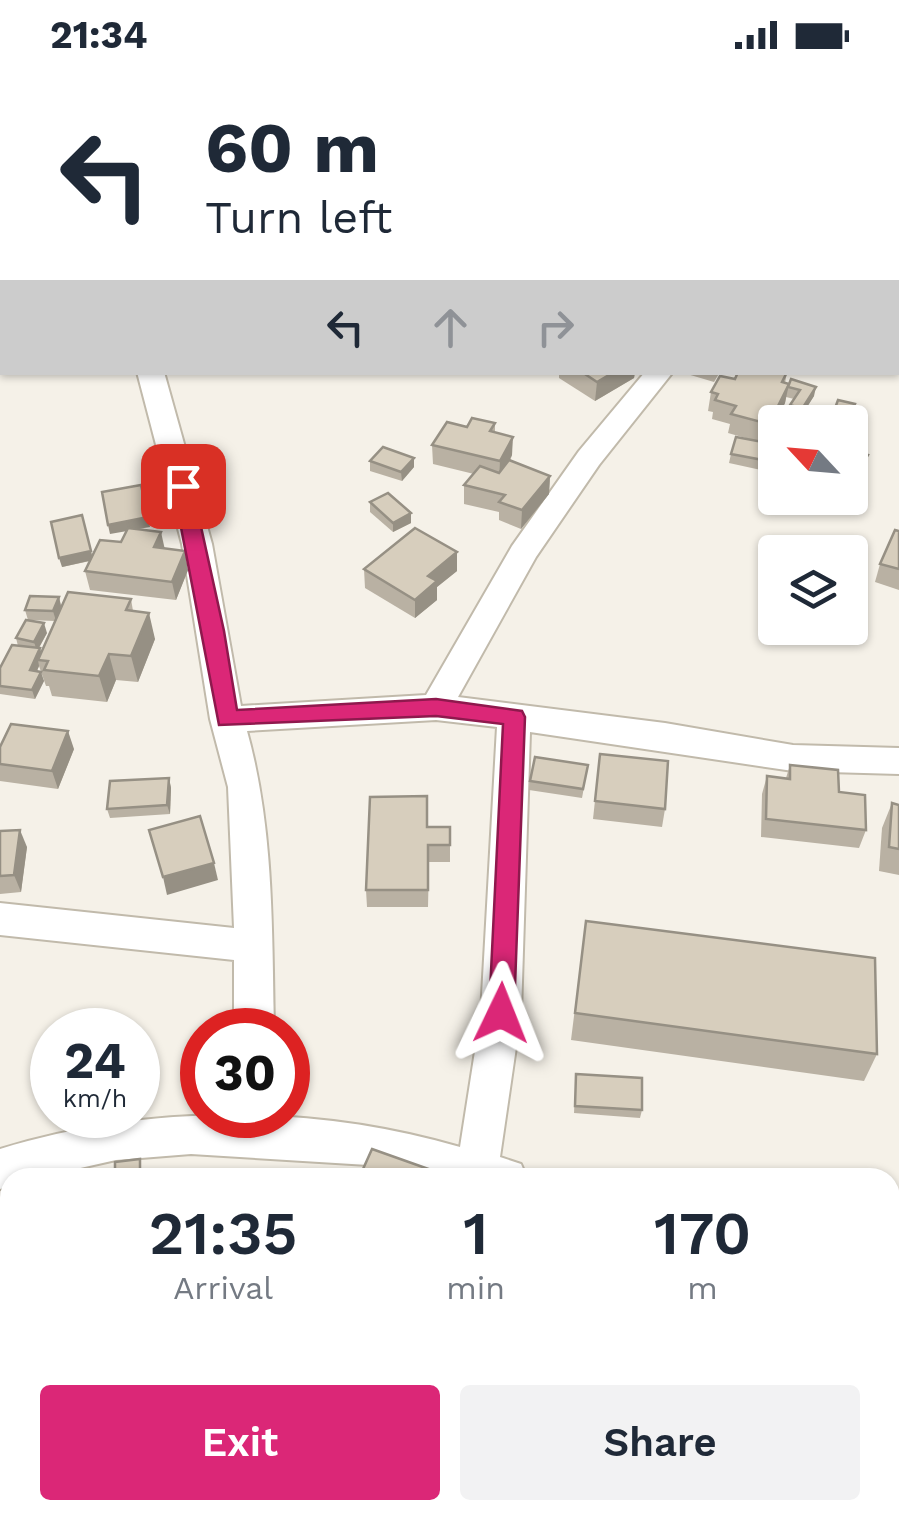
<!DOCTYPE html>
<html lang="en">
<head>
<meta charset="utf-8">
<style>
  body { margin:0; font-family:"Work Sans",sans-serif; background:#f2f2f3; color:#1f2937; height:100vh; display:flex; flex-direction:column; font-size:38px; white-space:nowrap }
  * { box-sizing:border-box; margin:0 }
  p { font-size:32px; color:#747a83 }
  .icon { flex:none; width:55px; height:55px; fill:none; stroke:currentColor; stroke-width:2; stroke-linecap:round; stroke-linejoin:round }
  .map { position:relative; flex:1; overflow:hidden }
  .sheet { position:absolute; left:0px; top:1098px; width:900px; height:352px; display:flex; flex-direction:column; background:#fff; border-radius:30px 30px 0 0; box-shadow:0 2px 8px #0004 }
  .sheet>* { flex:none }
  .banner { position:absolute; left:0px; top:0px; width:900px; height:305px; box-shadow:0 2px 8px #0004; background:#fff; color:#1f2937; overflow:hidden }
  .needle { width:65px; rotate:296deg }
  .controls { position:absolute; left:758px; top:335px; display:grid; gap:20px }
  .controls a { display:grid; place-items:center; width:110px; height:110px; border-radius:10px; background:#fff; box-shadow:0 2px 8px #0004; font-size:50px }
  .speed { position:absolute; left:30px; top:938px; display:flex; gap:20px; font-size:50px; font-weight:700; text-align:center }
  .speed>* { display:grid; place-content:center; width:130px; height:130px; border-radius:50%; background:#fff; box-shadow:0 2px 8px #0004; line-height:1 }
  .speed small { font-size:25px; font-weight:400 }
  .speed .limit { border:15px solid #d22; background:#fff; color:#111 }
  .pin { position:absolute; display:grid; place-items:center; width:85px; height:85px; color:#fff; margin:-42px; border-radius:20px; box-shadow:0 5px 15px #0006 }
  .me { position:absolute; width:110px; margin:-55px; rotate:2deg; stroke-linejoin:round; filter:drop-shadow(0 0 8px #0008) }
  .turn { display:flex; align-items:center; gap:35px; height:210px; padding:0 40px; font-size:45px }
  .turn .icon { width:130px; height:130px; stroke-width:2.5 }
  .turn b { display:block; font-size:70px; line-height:85px }
  .lanes { display:flex; align-items:center; height:95px; padding:0 40px; background:#0003; justify-content:center; gap:50px; direction:ltr }
  .lanes .off { opacity:.35 }
  .eta { display:flex; justify-content:space-evenly; align-items:center; height:170px; text-align:center }
  .eta b { font-size:60px; font-weight:600; line-height:70px }
  .button { display:flex; gap:20px; margin-top:auto; padding:20px 40px }
  .button a { flex:1; height:115px; border-radius:10px; background:#db2777; color:#fff; font-size:40px; font-weight:600; line-height:115px; text-align:center }
  .button a+a { background:#f2f2f3; color:#1f2937 }
  .status { display:flex; justify-content:space-between; align-items:center; height:70px; padding:0 50px; background:#fff; direction:ltr }
  .status svg { height:28px; fill:currentColor }
  .map>svg:first-child { display:block }
</style>
</head>
<body>
<div class="status"><b>21:34</b><svg viewBox="0 0 49 12"><path d="M0 12V9h3v3zM5 12V6h3v6zM10 12V3h3v9zM15 12V0h3v12zM26 1h20v11H26zM47 4h2v5h-2z"/></svg></div>
<div class="map">
<svg width="899" height="1449" viewBox="0 0 899 1449">
  <rect width="100%" height="100%" fill="#f5f1e8"/>
  <g fill="none" stroke-linecap="round" stroke-linejoin="round">
    <g stroke="#c1baab" stroke-width="4">
      <g id="minor">
        <path d="M9,0H31L33,2H11Z"/>
        <path d="M137,302H164L212,474L241,636L426,625L512,476L579,381L645,302H673L599,395L536,487L458,627L665,653L793,675L899,678V704L793,701L530,662L521,943L500,1087L521,1094L527,1108H430L368,1095L191,1084L116,1090L36,1108H10V1116L0,1119V1079C146,1034 314,1034 460,1077L481,943L497,657L436,650L247,661C274,758 272,859 274,960H234V890L0,865V833L234,858L228,717L210,649L182,474Z"/>
        <path d="M890,1131L899,1132V1174L890,1173Z"/>
      </g>
    </g>
    <use href="#minor" fill="#fff" fill-rule="evenodd"/>
  </g>
  <g fill="#b9b1a3">
    <path d="M502,0H527L524,2H511Z"/>
    <rect x="898" y="19" width="1" height="126"/>
    <path d="M559,302H635L634,308L595,331L559,308Z"/>
    <path d="M687,302H720L714,312L687,304Z"/>
    <path d="M787,302L785,313L814,326L800,348L788,345L790,335L794,329L786,327L785,333L765,373H768L761,400L729,393L731,384L756,371L728,363L730,354L712,349L713,342L708,341L711,322L735,309Z"/>
    <path d="M495,353V362L512,385L510,391L550,406L549,424L521,459L499,450V442L464,434V415L474,404L433,394L432,375L467,357Z"/>
    <path d="M414,388V397L402,411L370,401V391Z"/>
    <path d="M370,432L411,453L393,462L370,442Z"/>
    <path d="M82,445L92,486L121,472L127,461L110,464L150,457L138,459L164,479L188,500L176,530L90,520L85,501L90,491L62,497Z"/>
    <path d="M899,461V520L875,512L880,494Z"/>
    <path d="M457,482V501L437,517V530L415,548L365,518L364,499Z"/>
    <path d="M59,527L61,536L131,529L133,541L155,569L138,612L116,610L107,632L52,626L49,616H46L39,596L37,601L44,611L35,629L0,624V598L18,576L16,568L47,563L39,578L41,582L55,551L28,550L25,540Z"/>
    <path d="M0,677L74,679L58,719L0,711Z"/>
    <path d="M600,684L665,739L662,757L593,749Z"/>
    <path d="M588,695L582,728L529,720L530,711Z"/>
    <path d="M790,695L839,722L866,760L859,778L761,767L762,724L767,706L786,708Z"/>
    <path d="M169,708L171,718L170,744L110,748L107,739Z"/>
    <path d="M892,733L899,735V805L879,801L882,758Z"/>
    <path d="M428,757H450V792H429L428,837H367L366,820Z"/>
    <path d="M0,761L27,777L21,822L0,824Z"/>
    <path d="M586,851L877,984L864,1011L571,970Z"/>
    <path d="M576,1004L642,1040L640,1048L574,1043Z"/>
    <path d="M0,1185L10,1186V1232H0Z"/>
    <path d="M897,1434L899,1449H889L892,1439Z"/>
  </g>
  <g fill="#969084">
    <path d="M312,0H346L337,2H302Z"/>
    <path d="M614,302H635L634,308L595,331L597,312Z"/>
    <path d="M789,314L785,333L765,373L769,354Z"/>
    <path d="M816,317L814,326L800,348L802,339Z"/>
    <path d="M513,367L512,385L499,410L500,391Z"/>
    <path d="M868,385L865,395L852,417L854,407Z"/>
    <path d="M414,388V397L402,411L401,402Z"/>
    <path d="M550,406L549,424L521,459L522,440Z"/>
    <path d="M411,443V453L393,462V453Z"/>
    <path d="M148,447L150,457L110,464L108,455Z"/>
    <path d="M161,462L165,480L154,477Z"/>
    <path d="M91,481L93,490L62,497L59,488Z"/>
    <path d="M185,481L188,500L176,530L172,512Z"/>
    <path d="M457,482V501L437,517V530L415,548V530L428,506Z"/>
    <path d="M59,527L61,536L56,551L53,541Z"/>
    <path d="M149,543L155,569L138,612L131,586Z"/>
    <path d="M44,553L47,563L37,581L34,572Z"/>
    <path d="M40,578L43,588L38,590L39,596L33,610L30,600Z"/>
    <path d="M109,584L116,610L107,632L99,606Z"/>
    <path d="M41,602L44,611L35,629L32,620Z"/>
    <path d="M68,661L74,679L58,719L52,701Z"/>
    <path d="M169,708L171,718L170,744L167,735Z"/>
    <path d="M20,760L27,777L21,822L14,805Z"/>
    <path d="M214,793L218,810L167,825L163,807Z"/>
  </g>
  <g fill="#d7cebd" stroke="#969084" stroke-width="2.5">
    <path d="M285,0H312L302,2H287Z"/>
    <path d="M380,0H441L439,2H379Z"/>
    <rect x="898" y="19" width="1" height="21"/>
    <path d="M898,63H899V99L898,98Z"/>
    <path d="M582,302H614L597,312Z"/>
    <path d="M738,302H787L782,312L789,314L769,354L731,344L736,336L715,330L718,324L711,322L720,306L735,309Z"/>
    <path d="M791,309L816,317L802,339L790,335L800,320L788,317Z"/>
    <path d="M838,330L855,334L848,352H830Z"/>
    <path d="M472,348L495,353L490,361L513,367L500,391L432,375L447,352L467,357Z"/>
    <path d="M736,367L768,373L763,390L731,384Z"/>
    <path d="M383,377L414,388L401,402L370,391Z"/>
    <path d="M850,379L868,385L854,407L850,406Z"/>
    <path d="M509,390L550,406L522,440L499,432L505,425L464,415L480,396L499,403Z"/>
    <path d="M141,415L148,447L108,455L102,422Z"/>
    <path d="M388,423L411,443L393,453L370,432Z"/>
    <path d="M82,445L91,481L59,488L51,452Z"/>
    <path d="M128,458L161,462L154,477L185,481L172,512L85,501L100,470L121,472Z"/>
    <path d="M415,458L457,482L428,506L437,511L415,530L364,499Z"/>
    <path d="M895,460L899,461V499L880,494Z"/>
    <path d="M68,522L131,529L126,540L149,543L131,586L109,584L99,606L44,600L48,591L38,590Z"/>
    <path d="M30,526L59,527L53,541L25,540Z"/>
    <path d="M26,550L44,553L34,572L16,568Z"/>
    <path d="M12,575L40,578L30,600L41,602L32,620L0,616V598Z"/>
    <path d="M11,654L68,661L52,701L0,694V677Z"/>
    <path d="M600,684L668,691L665,739L595,731Z"/>
    <path d="M535,687L588,695L583,719L530,711Z"/>
    <path d="M790,695L838,700L839,722L865,725L866,760L766,749L767,706L790,709Z"/>
    <path d="M169,708L167,735L107,739L110,711Z"/>
    <path d="M427,726V757H450V775H428V820H366L370,727Z"/>
    <path d="M892,733L899,735V779L889,777Z"/>
    <path d="M200,746L214,793L163,807L149,760Z"/>
    <path d="M20,760L14,805L0,806V761Z"/>
    <path d="M586,851L875,888L877,984L575,943Z"/>
    <path d="M576,1004L642,1008V1040L575,1036Z"/>
    <path d="M372,1079L451,1107L359,1108Z"/>
    <path d="M140,1089V1108H115V1092Z"/>
    <path d="M106,1104V1108H71Z"/>
    <path d="M0,1185L10,1186V1226L0,1225Z"/>
    <path d="M897,1434L899,1436V1449H892Z"/>
  </g>
  <path fill="#db2777" stroke="#8e194d" stroke-width="2.5" d="M183,410L192,416L224,561L237,640L436,629L522,641L525,647L514,943L510,951L501,954L492,951L489,943L503,654L436,646L219,655L173,416Z"/>
</svg>
<div class="controls">
<a><svg class="needle" viewBox="-14 -14 28 28"><path d="M0-13l5 13h-10z" fill="#e53935"/><path d="M0 13l5-13h-10z" fill="#747a83"/></svg></a>
<a><svg class="icon" aria-label="layers" viewBox="0 0 24 24"><path d="M12 4l9 5-9 5-9-5zM3 14l9 5 9-5"/></svg></a>
</div>
<div class="speed"><div>24<small>km/h</small></div><div class="limit">30</div></div>
<div class="pin" style="left:183px;top:416px;background:#d93025"><svg class="icon" aria-label="arrive" viewBox="0 0 24 24"><path d="M6 21V4h12l-3 4 3 4H6"/></svg></div>
<svg class="me" style="left:501px;top:943px" viewBox="-20 -20 40 40"><path d="M0-17L14 15 0 8-14 15z" fill="#db2777" stroke="#fff" stroke-width="4"/></svg>
<div class="banner">
<div class="turn"><svg class="icon" aria-label="left" viewBox="0 0 24 24"><path d="M17 20v-9H6M10 6l-5 5 5 5"/></svg><div><b>60 m</b>Turn left</div></div>
<div class="lanes"><svg class="icon" aria-label="left" viewBox="0 0 24 24"><path d="M17 20v-9H6M10 6l-5 5 5 5"/></svg><svg class="icon off" aria-label="ahead" viewBox="0 0 24 24"><path d="M12 20V5M6 11l6-6 6 6"/></svg><svg class="icon off" aria-label="right" viewBox="0 0 24 24"><path d="M7 20v-9h11M14 6l5 5-5 5"/></svg></div>
</div>
<section class="sheet">
<div class="eta">
<div><b>21:35</b><p>Arrival</p></div>
<div><b>1</b><p>min</p></div>
<div><b>170</b><p>m</p></div>
</div>
<div class="button"><a>Exit</a><a>Share</a></div>
</section>
</div>
</body>
</html>
